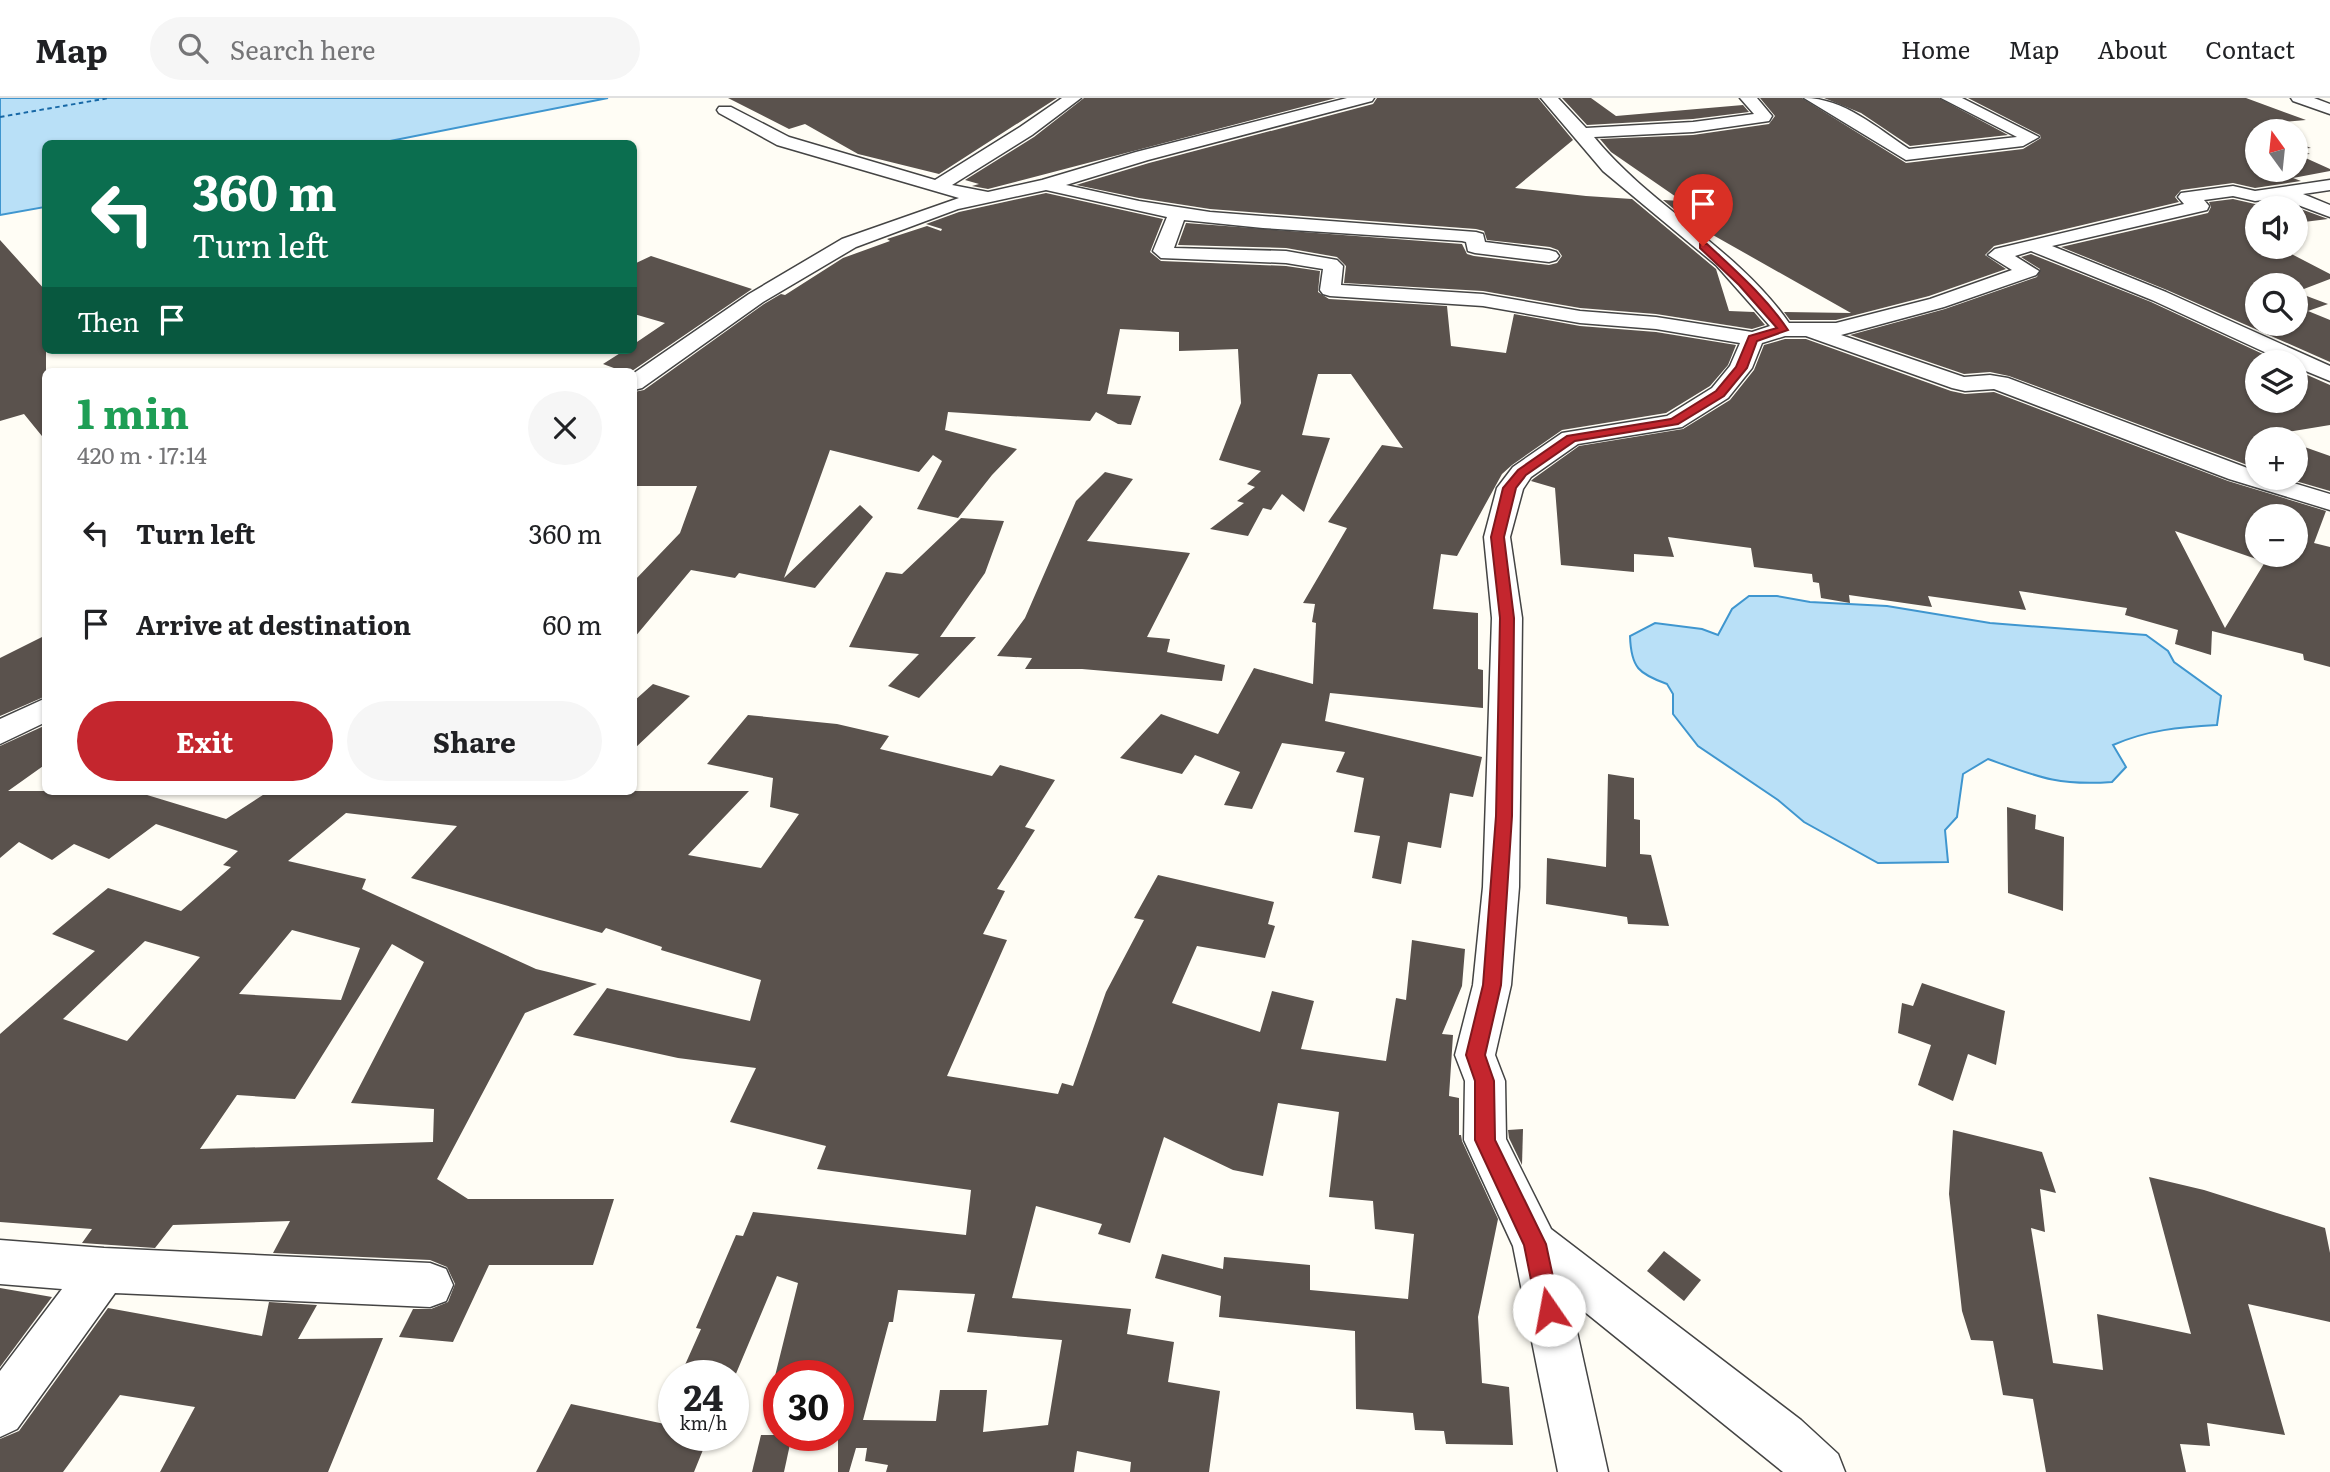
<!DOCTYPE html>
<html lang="en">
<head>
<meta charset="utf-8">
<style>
  body { margin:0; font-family:Literata,serif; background:#f6f6f6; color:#202124; height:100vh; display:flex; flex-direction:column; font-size:26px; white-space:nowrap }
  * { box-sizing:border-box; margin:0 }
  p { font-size:23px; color:#757577 }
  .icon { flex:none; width:38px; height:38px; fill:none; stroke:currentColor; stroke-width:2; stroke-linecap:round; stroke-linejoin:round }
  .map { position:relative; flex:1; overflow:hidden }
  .side { position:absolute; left:42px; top:270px; width:595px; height:427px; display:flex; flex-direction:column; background:#fff; border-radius:10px; box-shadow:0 2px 5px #0004 }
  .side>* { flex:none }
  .guide { position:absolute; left:42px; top:42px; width:595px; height:214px; border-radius:10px; box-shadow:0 2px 5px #0004; background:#0b6e4f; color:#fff; overflow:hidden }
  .needle { width:46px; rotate:345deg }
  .controls { position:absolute; left:2245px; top:21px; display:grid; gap:14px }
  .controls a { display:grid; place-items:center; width:63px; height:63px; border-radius:50%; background:#fff; box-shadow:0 2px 5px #0004; font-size:35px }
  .speed { position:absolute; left:658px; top:1262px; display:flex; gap:14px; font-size:35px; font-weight:700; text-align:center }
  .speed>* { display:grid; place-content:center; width:91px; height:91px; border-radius:50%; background:#fff; box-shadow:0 2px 5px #0004; line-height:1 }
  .speed small { font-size:18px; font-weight:400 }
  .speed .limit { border:10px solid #d22; background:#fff; color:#111 }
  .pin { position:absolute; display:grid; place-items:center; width:60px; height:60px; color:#fff; margin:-72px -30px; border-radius:50% 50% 50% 0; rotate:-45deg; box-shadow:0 0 7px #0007 }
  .pin .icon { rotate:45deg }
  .me { position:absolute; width:77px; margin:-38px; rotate:348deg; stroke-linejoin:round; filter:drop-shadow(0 0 5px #0008) }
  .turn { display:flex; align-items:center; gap:24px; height:147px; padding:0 35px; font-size:32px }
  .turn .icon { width:91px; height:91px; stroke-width:2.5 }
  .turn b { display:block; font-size:49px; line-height:60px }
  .then { display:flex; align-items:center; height:66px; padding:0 35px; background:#0003; gap:14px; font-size:26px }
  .round { display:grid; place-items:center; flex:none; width:74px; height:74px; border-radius:37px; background:#f6f6f6 }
  .overview { display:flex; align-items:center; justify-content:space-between; height:119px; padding:0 35px }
  h1 { font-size:42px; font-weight:700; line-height:52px; color:#1e9e55 }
  .cta { display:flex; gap:14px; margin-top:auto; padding:14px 35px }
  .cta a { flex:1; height:80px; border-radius:42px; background:#c4262e; color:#fff; font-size:28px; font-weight:700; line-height:80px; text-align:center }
  .cta a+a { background:#f6f6f6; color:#202124 }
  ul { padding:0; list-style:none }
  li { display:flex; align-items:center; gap:21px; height:91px; padding:0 35px }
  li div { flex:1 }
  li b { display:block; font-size:26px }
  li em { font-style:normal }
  header { display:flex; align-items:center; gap:42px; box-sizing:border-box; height:98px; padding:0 35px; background:#fff; border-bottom:2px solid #e0e0e0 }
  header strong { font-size:33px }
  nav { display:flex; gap:38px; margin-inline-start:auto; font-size:24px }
  .search { width:490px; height:63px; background:#f6f6f6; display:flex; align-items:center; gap:18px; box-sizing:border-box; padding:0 24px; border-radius:38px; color:#757577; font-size:26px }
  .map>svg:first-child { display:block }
</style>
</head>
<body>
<header>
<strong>Map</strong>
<div class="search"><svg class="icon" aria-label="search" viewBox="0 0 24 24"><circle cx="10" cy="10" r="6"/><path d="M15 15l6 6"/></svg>Search here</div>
<nav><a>Home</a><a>Map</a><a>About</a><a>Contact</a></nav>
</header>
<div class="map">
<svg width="2330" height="1374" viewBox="0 0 2330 1374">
  <rect width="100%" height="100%" fill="#fffdf5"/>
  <g fill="#b9e0f7" stroke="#3f96cf" stroke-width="2">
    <path d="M0,0H608L380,45L46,46L45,109L0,117Z"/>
    <path d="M1749,498H1777L1810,504L1887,508L1990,525L2146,537L2168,553L2174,564L2221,598L2217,627C2180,629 2147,632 2113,647L2126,669L2112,684C2058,688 2038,679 1988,661L1963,676L1957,719L1945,732L1948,764L1878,765L1804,724L1778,702L1698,648L1673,616V596L1667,586C1639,576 1631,570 1630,538L1655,525L1702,531L1718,537L1732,511Z"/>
  </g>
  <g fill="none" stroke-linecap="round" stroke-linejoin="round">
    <path stroke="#1768a6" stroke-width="2" stroke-dasharray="4.5 3.5" stroke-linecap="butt" d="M0,19L109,0"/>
  </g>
  <g fill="#5a524d" fill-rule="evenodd">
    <path d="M728,0H1057L939,76L858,56L805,26L789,31Z"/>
    <path d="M1084,0H1336L988,91L972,88L979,86L965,82L1034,39Z"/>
    <path d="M1377,0H1538L1573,42L1515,90L1586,98L1632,101L1716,171L1729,213L1754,214L1765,227L1752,231L1656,216L1580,210L1483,193L1344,185L1346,168L1337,159L1286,150L1178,147L1186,125L1462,146L1467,156L1474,158L1549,167L1557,165L1562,158L1558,152L1550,149L1487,142L1484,133L1476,131L1210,111L1139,100L1076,87L1149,65L1373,6Z"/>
    <path d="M1562,0H1591L1616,18L1743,7L1749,14L1693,21L1587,27Z"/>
    <path d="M1760,0H1802L1906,65L2023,51L2041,40L2040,37L1968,0H2246L2306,22L2273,25L2291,33H2258V72H2296V44L2311,50L2299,51L2310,56L2299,57L2330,71V73L2293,80L2301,83L2255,90L2233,85L2181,92L2175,99L2179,104L1994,148L1985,157L2006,171L1929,198L1836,222H1790L1784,214L1851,215L1704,132L1705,137L1663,102L1682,103L1611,54L1600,41L1693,37L1769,26L1775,18Z"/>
    <path d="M1824,0H1939L2008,37L1910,48L1861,15Z"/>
    <path d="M1046,95L1163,121L1150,154L1161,163L1286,168L1320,173L1318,194L1329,201L1447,208L1451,248L1506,255L1514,216L1580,228L1656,234L1736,247L1728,267L1710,288L1666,315L1562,332L1512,367L1502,376L1457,458L1441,456L1433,511L1478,515V571L1483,572V610L1330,595L1325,623L1482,659L1473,699L1450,695L1441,750L1408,744L1401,786L1372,780L1380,738L1354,734L1364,680L1336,674L1345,654L1282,645L1252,711L1224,707L1240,674L1195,657L1182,676L1120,660L1161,616L1218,636L1254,570L1313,586L1316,525L1312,524L1315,506L1303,505L1347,430L1328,424L1382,347L1403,350L1351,276H1318L1302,337L1330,340L1304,414L1282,396L1271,412L1263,410L1248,438L1210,431L1244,405L1237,403L1255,389L1247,386L1261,373L1219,362L1241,305L1238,251L1179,253V234L1120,231L1107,296L1141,298L1131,327L1118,326L1096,314L1090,323L948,314L945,332L1017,351L992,377L958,420L917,411L942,363L933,357L919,374L830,352L784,480L860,407L873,419L815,490L739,475L735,480L691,472L634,540V483L680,435L697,388H634V294L644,292L764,206L781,196L785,197L843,160L890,143L887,141L927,128L941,133L942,131L926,126L959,114Z"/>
    <path d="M2233,101L2255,106L2279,103L2328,121L2296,125V110H2258V149H2278L2330,176V181L2296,194L2328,206L2308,213L2330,222V264L2167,192L2061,149L2208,115L2211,109L2209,104ZM2258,187H2296V226H2258Z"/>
    <path d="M0,142L46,193V343L24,316L0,323Z"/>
    <path d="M2031,156L2151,204L2280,264H2258V303H2296V272L2330,287V327L2269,337L2282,341H2258V371L2009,278L1990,274L1964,276L1850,237L1945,211L2037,179L2040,171L2021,159Z"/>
    <path d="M651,158L752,191L632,273H622L603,266L625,252H634V246L665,225L634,216V166Z"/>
    <path d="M1785,241H1806L1951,293L1965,296L1994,294L2228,383L2326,413L2314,445L2330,449V569L2304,562L2303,556L2212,533L2211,557L2175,546L2178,532L2125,517L2127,510L2019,493L2026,512L1928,498L1932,509L1849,497L1850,505L1821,500L1819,485L1813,484L1812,476L1754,469L1751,450L1668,439L1674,459L1634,456V474L1561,467L1555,390L1531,383L1533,381L1579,348L1683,331L1730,302L1754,272L1764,247ZM2258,418H2296V457H2258ZM2175,433L2265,464L2225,530Z"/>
    <path d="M2296,346L2330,358V393L2285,380H2296Z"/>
    <path d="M1105,374L1133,381L1087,443L1190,455L1147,539L1170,541L1167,554L1225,567L1222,583L1082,571H1025L1032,560L997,558L1025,520L1076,403Z"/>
    <path d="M961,420L1004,423L985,475L940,539H976L919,600L888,588L919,556L849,549L886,474L902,476Z"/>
    <path d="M46,537V598L0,618V560Z"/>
    <path d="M653,586L690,598L634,651V603Z"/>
    <path d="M748,617L837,626L889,638L880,651L992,678L1000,667L1055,682L1025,729L1035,732L997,791L1005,793L983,836L1007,842L947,978L1058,996L1062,985L1073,988L1106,894L1144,822L1134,820L1158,777L1274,804L1268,826L1275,828L1265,860L1197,848L1172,905L1260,934L1272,893L1314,903L1301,951L1386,963L1396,900L1406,902L1412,842L1465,851L1462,888L1442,936L1453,937L1449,998L1459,1000V1037H1461L1462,1043L1498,1121L1478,1219L1482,1285L1509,1289L1513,1347L1446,1346L1444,1333L1415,1332L1413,1315L1356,1311L1355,1233L1219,1219L1221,1198L1155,1180L1162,1156L1223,1171L1224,1159L1310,1167V1192L1408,1201L1414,1136L1375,1131L1373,1103L1329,1099L1339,1014L1278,1005L1263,1078L1233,1072L1164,1039L1130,1145L1098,1136L1102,1126L1036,1108L1012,1200L1131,1211L1127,1236L1174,1244L1168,1284L1220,1293L1209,1374H1130L1131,1364L1077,1353L1074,1374H886L888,1367L865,1363L867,1350H856L849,1374H838V1278H775L798,1185L777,1178L735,1278H680L701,1231L696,1230L736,1137L743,1138L753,1114L966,1137L971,1092L817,1071L826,1048L730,1024L756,970L678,960L573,937L607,890L750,923L761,882L661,852L662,849L606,830L602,835L411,780L457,728L346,715L288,763L366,781L362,791L536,871L597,886L525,915L437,1081L468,1101H614L593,1167H489L453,1244L399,1239L413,1211H431L448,1204L455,1186L447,1169L430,1162L273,1155L290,1123L173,1127L155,1150L82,1145L92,1131L0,1124V936L95,853L52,836L108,790L181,813L231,769L223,767L238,753L156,726L109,761L74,746L52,762L19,744L0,760V648L46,627V666L8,693H134L226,721L269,693H749L688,757L761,770L799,716L770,709L773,680L707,666ZM292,832L360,850L341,902L239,896ZM145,843L200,859L127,943L63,921ZM392,846L424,864L351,1005L434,1011L433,1044L200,1051L237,997L295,1001ZM898,1192L975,1196L967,1234L1062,1242L1048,1327L983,1334L987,1292H940L936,1323L863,1322L889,1224H893Z"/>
    <path d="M1608,676L1634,680V721L1640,722V756L1651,757L1669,828L1628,826L1627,819L1546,806L1547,760L1606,769Z"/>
    <path d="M2007,709L2036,717L2035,731L2064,739L2063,813L2008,795Z"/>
    <path d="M1922,885L2005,913L1996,967L1968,956L1953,1003L1918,987L1931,947L1898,935L1902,905L1913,908Z"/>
    <path d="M1523,1031L1522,1067L1509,1040L1508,1032Z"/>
    <path d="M1953,1032L2042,1054L2056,1095L2040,1091L2045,1134L2031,1130L2053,1265L2103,1272L2097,1216L2191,1236L2149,1079L2204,1092L2325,1130L2330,1155V1224L2248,1206L2285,1337L2207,1325L2210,1348L2180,1346L2186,1374H2046L2033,1301L2003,1297L1993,1243L1971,1242L1962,1213L1949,1096Z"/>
    <path d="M1664,1153L1701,1182L1684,1203L1647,1173Z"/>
    <path d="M0,1190L52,1199L0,1269Z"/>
    <path d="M269,1204L317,1207L298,1241L383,1240L328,1374H160L195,1309L120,1297L63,1374H0V1341L19,1333L108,1210L262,1238Z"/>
    <path d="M571,1306L674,1328V1337H709L694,1374H536Z"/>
    <path d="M761,1337H792L784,1374H752Z"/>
  </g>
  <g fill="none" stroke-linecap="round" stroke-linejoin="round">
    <g stroke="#444" stroke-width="3">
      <g id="minor">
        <path d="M1062,0H1081L1032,37L952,87L988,94L1042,82L1136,54L1347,0H1374L1372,3L1148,62L1066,87L1139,103L1210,114L1476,134L1483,136L1485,144L1549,152L1556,154L1559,158L1556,162L1549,164L1475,155L1468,153L1466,144L1462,143L1263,130L1184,122L1174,150L1286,153L1337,162L1343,168L1341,187L1483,196L1580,213L1656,219L1752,234L1770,228L1716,167L1603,73L1541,0H1558L1586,30L1693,24L1754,16L1740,0H1757L1772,18L1769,23L1693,34L1594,39C1651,109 1737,150 1789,225H1836L1930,201L2012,172L1988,157L1995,151L2184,106L2178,99L2181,95L2233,88L2255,93L2330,82V92L2303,96L2330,107V119L2279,100L2255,103L2233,98L2204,102L2209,108L2207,112L2052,148L2166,194L2330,268V283L2296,269V264H2286L2152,202L2031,153L2015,158L2039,173L2036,177L1944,209L1841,237L1964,279L1990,277L2008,280L2258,374V380H2277L2330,396V412L2229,381L1994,291L1965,293L1952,290L1806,238H1785L1762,245L1752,270L1728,300L1682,329L1578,346L1531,379L1523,391L1510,439L1522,520L1519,789L1511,887L1495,957L1505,983L1506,1041L1551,1131L1801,1322L1838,1356L1845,1374H1783L1570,1202L1608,1374H1558L1513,1148L1464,1042L1465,983L1455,957L1473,887L1483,789L1492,520L1484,439L1497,390L1513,369L1562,335L1667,318L1712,290L1730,268L1740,245L1656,231L1580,225L1483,208L1330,198L1323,196L1320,192L1323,171L1286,165L1161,160L1153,153L1167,119L1046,92L958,111L856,149L763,204L642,290L634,292V275L749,196L842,141L959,100L777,47L719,15L717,12L719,9H731L789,39L935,82L1020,29Z"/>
        <path d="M1804,0C1844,0 1877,30 1909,51L2017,39L1941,0H1962L2039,39L2023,48L1906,62Z"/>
        <path d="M2291,0H2314L2330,6V16L2293,3Z"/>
        <path d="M46,600V624L0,646V621Z"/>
        <path d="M0,1142L104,1150L430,1165L446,1171L453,1187L446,1203L430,1209L115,1195L17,1331L0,1339V1273L62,1191L0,1186Z"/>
      </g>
    </g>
    <use href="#minor" fill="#fff" fill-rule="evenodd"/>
  </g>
  <path fill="#c4262e" stroke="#7f191e" stroke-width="2" d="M1700,146H1707C1736,173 1766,199 1788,232L1757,243L1747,270L1724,298L1678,326L1575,343L1526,377L1516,390L1504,439L1514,520L1512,718L1501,887L1485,957L1494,983L1495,1042L1546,1146L1560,1212L1556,1220L1549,1223L1541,1220L1537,1212L1524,1147L1475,1042V983L1466,957L1483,887L1496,718L1500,520L1491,439L1503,390L1518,372L1567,338L1671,321L1716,293L1736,269L1749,238L1777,230L1739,187L1700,150Z"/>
</svg>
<div class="controls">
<a><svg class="needle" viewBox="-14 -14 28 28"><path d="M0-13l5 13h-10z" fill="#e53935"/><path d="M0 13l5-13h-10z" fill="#757577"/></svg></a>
<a><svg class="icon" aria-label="sound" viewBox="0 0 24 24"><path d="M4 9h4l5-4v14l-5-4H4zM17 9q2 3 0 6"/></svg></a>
<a><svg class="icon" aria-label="search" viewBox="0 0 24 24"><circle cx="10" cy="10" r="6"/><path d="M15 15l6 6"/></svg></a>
<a><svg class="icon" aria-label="layers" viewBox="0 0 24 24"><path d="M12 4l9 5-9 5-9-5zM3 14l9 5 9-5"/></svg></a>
<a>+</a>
<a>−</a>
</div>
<div class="speed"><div>24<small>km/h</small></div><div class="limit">30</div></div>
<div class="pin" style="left:1703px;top:148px;background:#d93025"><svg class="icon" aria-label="arrive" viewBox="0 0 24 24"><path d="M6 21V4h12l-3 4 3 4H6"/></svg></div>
<svg class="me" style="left:1549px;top:1212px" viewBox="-20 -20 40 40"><circle r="19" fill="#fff"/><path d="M0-13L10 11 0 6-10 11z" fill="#c4262e"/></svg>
<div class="guide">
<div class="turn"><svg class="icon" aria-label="left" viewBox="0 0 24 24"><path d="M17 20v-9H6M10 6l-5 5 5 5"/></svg><div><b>360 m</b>Turn left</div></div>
<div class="then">Then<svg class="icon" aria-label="arrive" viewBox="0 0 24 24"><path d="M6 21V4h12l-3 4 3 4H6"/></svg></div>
</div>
<section class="side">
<div class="overview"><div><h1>1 min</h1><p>420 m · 17:14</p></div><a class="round"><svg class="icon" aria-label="close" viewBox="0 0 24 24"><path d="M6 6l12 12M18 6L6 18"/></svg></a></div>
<ul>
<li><svg class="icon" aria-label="left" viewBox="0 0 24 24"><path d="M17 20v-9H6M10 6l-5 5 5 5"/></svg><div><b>Turn left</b></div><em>360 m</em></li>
<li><svg class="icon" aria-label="arrive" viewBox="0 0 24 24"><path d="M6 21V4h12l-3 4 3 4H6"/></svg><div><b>Arrive at destination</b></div><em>60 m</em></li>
</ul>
<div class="cta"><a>Exit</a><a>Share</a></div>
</section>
</div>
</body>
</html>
